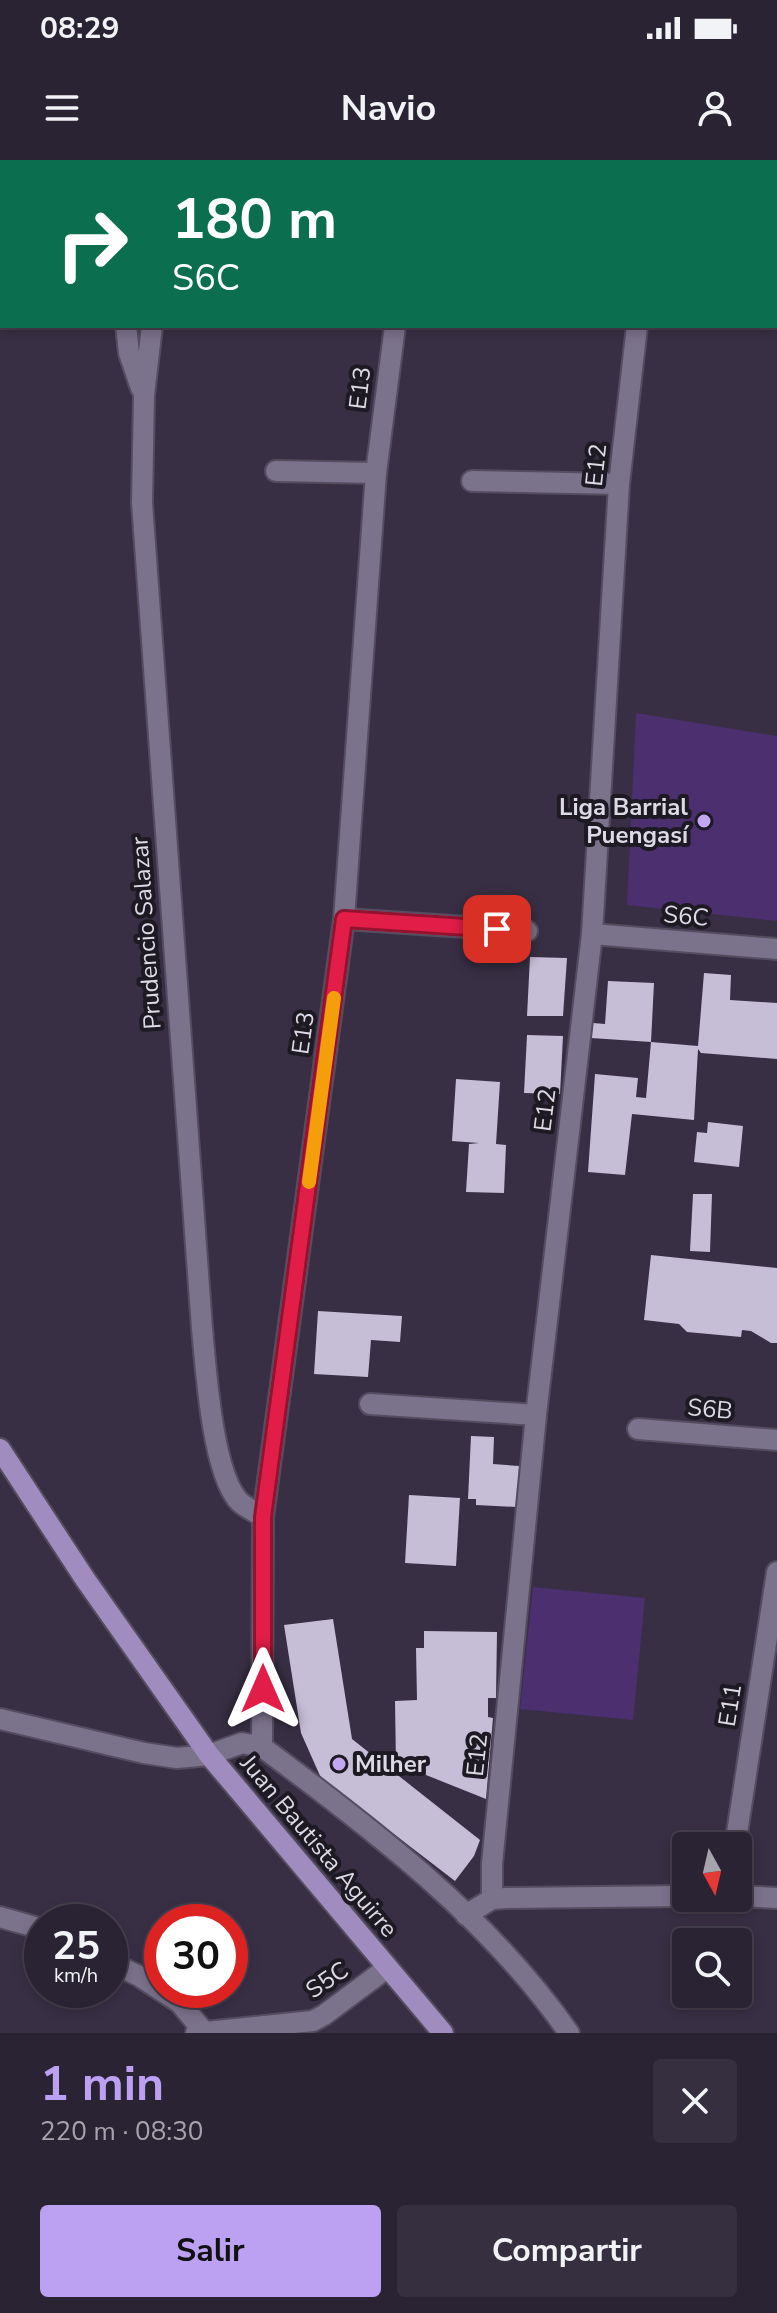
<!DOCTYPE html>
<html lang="es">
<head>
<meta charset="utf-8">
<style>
  body { margin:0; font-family:"Nunito Sans",sans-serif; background:#362f3f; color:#f1f3f6; height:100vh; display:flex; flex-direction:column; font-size:30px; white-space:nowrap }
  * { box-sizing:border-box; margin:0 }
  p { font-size:26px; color:#a5a4ac }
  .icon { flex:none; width:44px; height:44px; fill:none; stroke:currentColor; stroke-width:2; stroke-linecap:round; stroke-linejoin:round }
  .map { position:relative; height:1873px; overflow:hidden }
  .sheet { display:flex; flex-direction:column; background:#2a2333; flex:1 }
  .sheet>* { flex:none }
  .top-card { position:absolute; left:0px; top:0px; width:778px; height:168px; box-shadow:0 4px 12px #0003,0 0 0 2px #46404e; background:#0b6e4f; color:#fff; overflow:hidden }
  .needle { width:52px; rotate:172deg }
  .fabs { position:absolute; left:672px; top:1672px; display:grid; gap:16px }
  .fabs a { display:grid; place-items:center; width:80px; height:80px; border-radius:8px; background:#2a2333; box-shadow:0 4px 12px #0003,0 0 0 2px #46404e; font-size:40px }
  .speed { position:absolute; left:24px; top:1744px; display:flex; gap:16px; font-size:40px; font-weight:700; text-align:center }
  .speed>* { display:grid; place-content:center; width:104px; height:104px; border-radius:50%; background:#2a2333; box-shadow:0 4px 12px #0003,0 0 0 2px #46404e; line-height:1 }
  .speed small { font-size:20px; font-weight:400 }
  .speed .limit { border:12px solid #d22; background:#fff; color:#111 }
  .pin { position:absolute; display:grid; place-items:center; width:68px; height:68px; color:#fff; margin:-34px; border-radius:16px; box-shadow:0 4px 12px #0006 }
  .me { position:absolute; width:88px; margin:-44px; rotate:0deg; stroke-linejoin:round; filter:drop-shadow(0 0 6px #0008) }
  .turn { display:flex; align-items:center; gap:28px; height:168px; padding:0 40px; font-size:36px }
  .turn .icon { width:104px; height:104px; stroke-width:2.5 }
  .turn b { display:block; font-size:56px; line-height:68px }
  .round { display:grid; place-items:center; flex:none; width:84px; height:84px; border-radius:8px; background:#362f3f }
  .headline { display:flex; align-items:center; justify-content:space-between; height:136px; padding:0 40px }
  h1 { font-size:48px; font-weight:700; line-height:60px; color:#bca0f2 }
  .action { display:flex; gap:16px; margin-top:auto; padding:16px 40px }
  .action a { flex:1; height:92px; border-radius:8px; background:#bca0f2; color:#111; font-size:32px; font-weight:700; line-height:92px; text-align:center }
  .action a+a { background:#362f3f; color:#f1f3f6 }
  .status { display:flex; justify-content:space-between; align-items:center; height:56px; padding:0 40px; background:#2a2333; direction:ltr }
  .status svg { height:22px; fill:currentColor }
  header { display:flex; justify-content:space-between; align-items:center; height:104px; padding:0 40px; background:#2a2333; font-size:36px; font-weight:700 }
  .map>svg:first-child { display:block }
</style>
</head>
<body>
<div class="status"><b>08:29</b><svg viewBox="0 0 49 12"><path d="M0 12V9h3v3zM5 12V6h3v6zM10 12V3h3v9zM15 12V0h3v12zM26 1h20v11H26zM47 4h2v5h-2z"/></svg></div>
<header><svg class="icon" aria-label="menu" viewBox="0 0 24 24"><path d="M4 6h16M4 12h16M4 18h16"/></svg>Navio<svg class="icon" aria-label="person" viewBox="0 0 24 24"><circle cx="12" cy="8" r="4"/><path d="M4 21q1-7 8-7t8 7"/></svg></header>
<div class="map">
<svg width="777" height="1873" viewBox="0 0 777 1873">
  <rect width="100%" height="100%" fill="#382f44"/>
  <g fill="#4c2f6e">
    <path d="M636,553L777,576V761L627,745Z"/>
    <path d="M533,1427L645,1438L633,1560L520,1549Z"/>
  </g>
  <g fill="#c6bdd7">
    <path d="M530,797L567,798L563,856H527Z"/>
    <path d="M704,813L731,815L730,840L777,843V899L701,893L698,889L694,960L632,954L625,1015L588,1012L595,914L638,918L636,937L646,938L651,882L698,886Z"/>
    <path d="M608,821L654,823L651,882L591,878L593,863L605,864Z"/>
    <path d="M527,875L563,876L560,934L524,933Z"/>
    <path d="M456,919L500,922L496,984L506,985L504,1033L466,1032L469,984L479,983L452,981Z"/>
    <path d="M708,962L743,966L739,1007L694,1002L697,972L707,973Z"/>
    <path d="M693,1034H712L710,1092L690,1091Z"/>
    <path d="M651,1095L777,1108V1183H771L751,1171L742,1170L741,1177L687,1172L679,1164L644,1160Z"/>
    <path d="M318,1151L402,1156L400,1182L371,1180L368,1217L314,1214Z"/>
    <path d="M471,1276L494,1277L493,1304L519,1306L517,1347L476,1345V1339H468Z"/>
    <path d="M409,1335L460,1338L456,1406L405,1403Z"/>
    <path d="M333,1459L352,1579L480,1680L474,1696L455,1721L321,1618L301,1573L284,1465Z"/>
    <path d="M424,1471L497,1472L496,1538H488V1557L493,1558L486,1639L426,1615V1604L396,1605L395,1541L417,1540L416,1488H424Z"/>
  </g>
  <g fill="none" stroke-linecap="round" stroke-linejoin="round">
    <g stroke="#544d5f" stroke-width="24">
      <g id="minor">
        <path d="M97,0L98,2"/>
        <path d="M169,2V0"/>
        <path d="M416,2V0"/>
        <path d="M656,2V0"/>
        <path d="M126,166L129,193L141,228"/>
        <path d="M152,166L144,235L142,343L202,1168C206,1210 212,1307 237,1339C243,1347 255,1351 263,1357"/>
        <path d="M276,311L376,313"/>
        <path d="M472,321L619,324"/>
        <path d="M344,759L527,771"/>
        <path d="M592,774L777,789"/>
        <path d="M370,1244L536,1255"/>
        <path d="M638,1269L777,1280"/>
        <path d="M0,1559L144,1593L177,1598L209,1595L242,1583L262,1587C374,1670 489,1758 569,1873"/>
        <path d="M262,1587L263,1357L344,759L376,313L395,166"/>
        <path d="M735,1686L777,1412"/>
        <path d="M738,1736L777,1738"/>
        <path d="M492,1739V1704L536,1255L592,774L619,324L637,166"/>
        <path d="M466,1755L492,1739L506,1738L686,1736"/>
        <path d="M0,1757L42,1769"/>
        <path d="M110,1802L139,1816L180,1843L204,1872"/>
        <path d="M196,1873L313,1861L324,1855L387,1808"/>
      </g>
    </g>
    <g stroke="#544d5f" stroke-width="24">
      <path id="major" d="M0,1289L85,1419L209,1595L443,1873"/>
    </g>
    <use href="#minor" stroke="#7b728b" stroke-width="20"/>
    <use href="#major" stroke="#a08cbe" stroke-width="20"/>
  </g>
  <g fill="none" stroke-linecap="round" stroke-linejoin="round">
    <g stroke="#92132f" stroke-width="20">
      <path id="route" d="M263,1529V1357L344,759L497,769"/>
    </g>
    <use href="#route" stroke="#e11d48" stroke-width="14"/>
    <path stroke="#f59e0b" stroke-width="14" d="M309,1022L334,838"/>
  </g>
  <g fill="#c4a7f1" stroke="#1d1a23" stroke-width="3">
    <circle cx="704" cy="661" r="8"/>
    <circle cx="339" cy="1604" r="8"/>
  </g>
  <g text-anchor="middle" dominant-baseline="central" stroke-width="8" stroke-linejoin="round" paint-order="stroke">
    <g font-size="24" fill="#ded9e7" stroke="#1d1a23">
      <text transform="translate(360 228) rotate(-83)">E13</text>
      <text transform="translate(596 305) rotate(-84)">E12</text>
      <text transform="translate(686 756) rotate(5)">S6C</text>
      <text transform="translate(146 773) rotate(-94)">Prudencio Salazar</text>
      <text transform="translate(303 873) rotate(-82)">E13</text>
      <text transform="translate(545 950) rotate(-83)">E12</text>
      <text transform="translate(710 1249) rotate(5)">S6B</text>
      <text transform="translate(730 1545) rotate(-81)">E11</text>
      <text transform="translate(477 1595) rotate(-84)">E12</text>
      <text transform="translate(319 1686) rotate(50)">Juan Bautista Aguirre</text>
      <text transform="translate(327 1820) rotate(-34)">S5C</text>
    </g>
    <g font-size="24" font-weight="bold" fill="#ded9e7" stroke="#1d1a23" text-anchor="end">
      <text x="688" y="647">Liga Barrial<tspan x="688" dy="28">Puengasí</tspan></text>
      <text x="355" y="1604" text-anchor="start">Milher</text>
    </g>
  </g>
</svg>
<div class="fabs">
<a><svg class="needle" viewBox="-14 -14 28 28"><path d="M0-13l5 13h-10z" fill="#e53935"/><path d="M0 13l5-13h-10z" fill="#a5a4ac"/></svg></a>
<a><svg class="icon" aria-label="search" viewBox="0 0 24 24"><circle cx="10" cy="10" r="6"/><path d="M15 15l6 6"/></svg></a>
</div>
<div class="speed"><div>25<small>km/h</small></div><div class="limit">30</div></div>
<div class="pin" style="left:497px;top:769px;background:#d93025"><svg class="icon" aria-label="arrive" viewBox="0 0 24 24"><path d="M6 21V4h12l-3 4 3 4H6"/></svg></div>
<svg class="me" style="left:263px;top:1529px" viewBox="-20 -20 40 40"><path d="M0-17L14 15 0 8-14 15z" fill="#e11d48" stroke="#fff" stroke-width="4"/></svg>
<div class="top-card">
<div class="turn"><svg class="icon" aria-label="right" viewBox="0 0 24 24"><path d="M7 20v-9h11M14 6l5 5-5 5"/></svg><div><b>180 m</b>S6C</div></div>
</div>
</div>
<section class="sheet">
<div class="headline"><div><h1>1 min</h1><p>220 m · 08:30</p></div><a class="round"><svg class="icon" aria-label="close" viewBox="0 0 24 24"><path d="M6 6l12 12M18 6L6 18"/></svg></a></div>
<div class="action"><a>Salir</a><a>Compartir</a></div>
</section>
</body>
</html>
